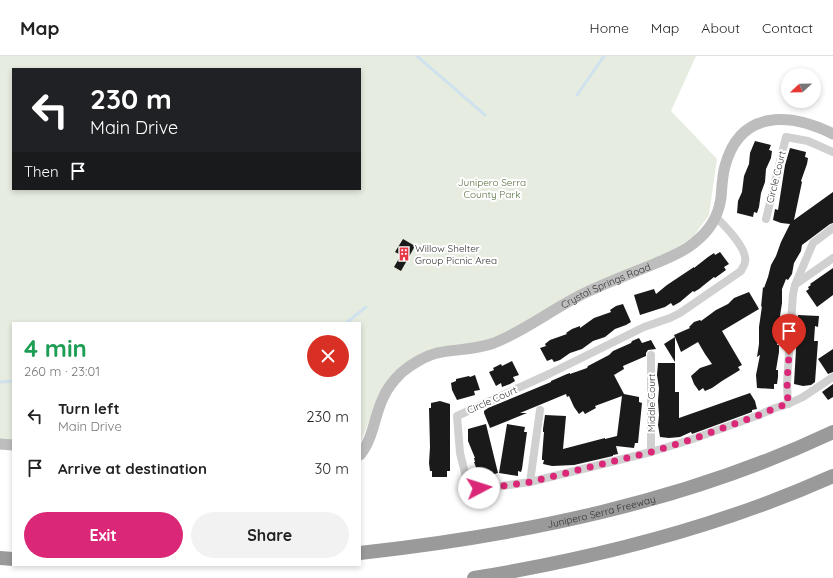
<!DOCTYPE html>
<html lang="en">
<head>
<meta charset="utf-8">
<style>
  body { margin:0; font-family:Quicksand,sans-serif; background:#f2f2f2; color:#222; height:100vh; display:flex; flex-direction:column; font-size:15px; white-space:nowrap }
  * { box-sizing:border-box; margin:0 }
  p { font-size:13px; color:#767676 }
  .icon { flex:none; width:22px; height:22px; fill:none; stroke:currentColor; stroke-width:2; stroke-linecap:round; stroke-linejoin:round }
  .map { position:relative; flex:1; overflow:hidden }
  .details { position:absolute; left:12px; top:266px; width:349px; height:244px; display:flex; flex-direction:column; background:#fff; border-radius:0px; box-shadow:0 2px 6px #0003 }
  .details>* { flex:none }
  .top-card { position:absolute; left:12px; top:12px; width:349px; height:122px; border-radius:0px; box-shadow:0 2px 6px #0003; background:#202124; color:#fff; overflow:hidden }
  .needle { width:26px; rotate:248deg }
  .buttons { position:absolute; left:781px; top:12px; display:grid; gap:8px }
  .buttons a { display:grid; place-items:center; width:40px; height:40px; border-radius:50%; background:#fff; box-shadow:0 2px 6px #0003; font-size:20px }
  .pin { position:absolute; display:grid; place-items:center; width:34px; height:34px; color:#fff; margin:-41px -17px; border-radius:50% 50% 50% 0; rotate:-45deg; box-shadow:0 0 4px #0007 }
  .pin .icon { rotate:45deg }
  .me { position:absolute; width:44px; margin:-22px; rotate:85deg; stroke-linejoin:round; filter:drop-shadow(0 0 3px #0008) }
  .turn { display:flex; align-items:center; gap:14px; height:84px; padding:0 12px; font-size:18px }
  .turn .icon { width:52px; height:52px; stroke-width:2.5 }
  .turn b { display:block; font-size:28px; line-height:34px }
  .then { display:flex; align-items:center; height:38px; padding:0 12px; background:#0003; gap:8px; font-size:15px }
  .round { display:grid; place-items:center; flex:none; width:42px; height:42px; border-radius:21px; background:#f2f2f2 }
  .headline { display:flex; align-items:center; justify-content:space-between; height:68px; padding:0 12px }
  h1 { font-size:24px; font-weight:800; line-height:30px; color:#1e9e55 }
  .cta { display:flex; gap:8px; margin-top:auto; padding:8px 12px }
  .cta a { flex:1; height:46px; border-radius:24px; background:#db2777; color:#fff; font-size:16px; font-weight:800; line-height:46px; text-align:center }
  .cta a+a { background:#f2f2f2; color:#222 }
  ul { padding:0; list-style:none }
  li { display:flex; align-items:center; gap:12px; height:52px; padding:0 12px }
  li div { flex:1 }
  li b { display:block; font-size:15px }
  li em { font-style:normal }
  header { display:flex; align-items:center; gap:24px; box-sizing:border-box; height:56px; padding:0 20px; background:#fff; border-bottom:1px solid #e0e0e0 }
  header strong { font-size:19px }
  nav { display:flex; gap:22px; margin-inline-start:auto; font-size:14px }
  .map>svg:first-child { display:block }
</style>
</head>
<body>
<header>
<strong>Map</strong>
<nav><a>Home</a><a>Map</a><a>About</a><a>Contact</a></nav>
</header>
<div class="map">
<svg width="833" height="522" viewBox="0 0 833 522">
  <rect width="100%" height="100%" fill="#fff"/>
  <path fill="#e6ecdf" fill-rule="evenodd" d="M0,0H696L671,55L717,103L709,159L693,181L671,195L504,279L410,306L373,355L360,388V267H13V386L0,385ZM13,13H360V133H13Z"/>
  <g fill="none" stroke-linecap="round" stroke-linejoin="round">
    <g stroke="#cfe2ee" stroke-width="3">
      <path d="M417,0L485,59"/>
      <path d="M577,39L604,0"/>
      <path d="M346,267L366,251"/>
      <path d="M0,326L13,325"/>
    </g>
  </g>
  <g fill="#1a1a1a">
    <path d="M755,85L771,89L769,94L772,95L771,102L766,113L765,126L761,137L759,151L757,157L754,156L753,161L737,157L738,145L742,136L744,120L749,108L750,97Z"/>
    <path d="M790,92L806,96L805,101L808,102L807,108L801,125L802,126L794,164L833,136V167L830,168L802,189L801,195L794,207L792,218L788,224L786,223L782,233V247L780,260L781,272L777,289H779V296L776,314H778V321L777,328H774V333L757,332L756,319L760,299L757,301L759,288V271L762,250L761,251L763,231L764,232L768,221L771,209L776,200L781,186L790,168L781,167L773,164L775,153L778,154L785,109Z"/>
    <path d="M403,183L415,190L401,215L394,211L401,199L395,196Z"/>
    <path d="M720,196L729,208L724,211L726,214L715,222L714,221L699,233L694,236L693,235L680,246L673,250L671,247L665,251L640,259L634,239L654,233L656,238L667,229L694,211V212L708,201L714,197L715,199Z"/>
    <path d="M833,212V239L817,251L806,235L809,233L808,231L811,229L810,228Z"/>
    <path d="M749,236L759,253L722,275L742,309L738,311L740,314L722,325L712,332L705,335L703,332L699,335L694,328L691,320L700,312L712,308L705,298L698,286L681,296L675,281V306L664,288L675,281L674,279L690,272L689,271L694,266L700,264L701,265L716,254L728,248L734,242Z"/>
    <path d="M623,248L631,266L626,269L615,273L605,281L593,285L582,293L570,297L560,304L554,306L552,303L547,305L540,292L546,290L545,288L550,284L567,278L566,277L572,273L580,270V272L594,262L611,256L610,254L616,250Z"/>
    <path d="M798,259L819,260L818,271L815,270L814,285H818L815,326L811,329L803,330L794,328Z"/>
    <path d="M639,282L642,287L651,284L656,293L648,294L646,297V300L623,310L624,313L614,319L624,338L639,341V346L642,347L638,387H635L634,392L616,390L618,398L613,399V400L574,409L552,410L543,408L544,404H542V401L544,376H543V373L545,359L566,360L563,393L605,382V383L617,380L622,340L595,350L596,352L585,358L583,355L579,358L574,351L569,340L567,341L566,338L520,357H527L490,372L484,357V355L488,352L551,326V325L567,318L570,317V318L587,312L588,310L609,299L613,295L631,287L632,285Z"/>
    <path d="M833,293V316L828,318L818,303Z"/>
    <path d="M512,305L519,319L513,321L515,325L510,328L502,331L501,327L496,330L489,316L494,314L493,312L501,308L502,310Z"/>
    <path d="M658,307H675V336H679V362L750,337L755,345L757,353L752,354V356L692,378L691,376L680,381L669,382L660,381L658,369L659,359L658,345L659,332L657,319Z"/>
    <path d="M475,319L480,334L474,335L475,339L457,344L452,334L451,327L456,325V323L469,320L470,321Z"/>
    <path d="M833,328V341L828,344L822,336Z"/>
    <path d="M440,345L450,348V415H447V421H432V415H430L429,407L430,391L429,352H431V347Z"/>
    <path d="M486,368L498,417L480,422L474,406H475L474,402H475L468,385V373Z"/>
    <path d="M507,368L525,371L524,376H527L522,413L521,416L518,415V420L499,417Z"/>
  </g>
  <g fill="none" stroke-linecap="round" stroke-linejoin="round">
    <g stroke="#d0d0d0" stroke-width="8">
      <path d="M716,161C725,170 748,193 745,206C745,209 742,212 741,215L680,257L670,262L644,271L549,318L457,360L460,397L466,421L472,428L479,432H488L530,426L615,405L651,396L690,384L759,359L775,352L788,348L803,341L833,321"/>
      <path d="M766,163L786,81L808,85L833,96"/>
      <path d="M796,228L833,202"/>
      <path d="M788,348L787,327L793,238L795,229L813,187L833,172"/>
      <path d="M651,396V299"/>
      <path d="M530,426L540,354"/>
    </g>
    <g stroke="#bdbdbd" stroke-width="11">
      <path d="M0,388L13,389"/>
      <path id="s1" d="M360,399C374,382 374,359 384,340C388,331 394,324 401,317C410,309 425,300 437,297C456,293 475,294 494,287C527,274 556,250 589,235C610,225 632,217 654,208C668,202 682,197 694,187C709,175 718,162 721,142C722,131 722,121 725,110C740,54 789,56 833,78"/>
    </g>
    <g stroke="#9a9a9a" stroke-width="14">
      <path id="s2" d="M360,497C522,479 685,446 833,376"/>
      <path d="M0,502L13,503"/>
      <path d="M474,522C597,502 719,471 833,420"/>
    </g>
  </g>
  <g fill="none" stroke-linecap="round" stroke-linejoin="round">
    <path stroke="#db2777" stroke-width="7" stroke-dasharray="0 12.6" d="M479,432H488L530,426L651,396L690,384L759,359L775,352L788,348L787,326L789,299"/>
  </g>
  <defs>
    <g id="building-bare" transform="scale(1.08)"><path d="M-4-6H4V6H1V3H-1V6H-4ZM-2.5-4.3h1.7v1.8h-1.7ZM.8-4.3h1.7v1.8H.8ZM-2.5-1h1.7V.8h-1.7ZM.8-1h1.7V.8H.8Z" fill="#e63946" stroke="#fff" stroke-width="2.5" paint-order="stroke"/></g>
  </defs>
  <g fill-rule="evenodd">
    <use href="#building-bare" x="404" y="198"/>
  </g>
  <g text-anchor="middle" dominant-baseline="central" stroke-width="4" stroke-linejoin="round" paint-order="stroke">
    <g font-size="10" fill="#333" stroke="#fff">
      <text transform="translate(776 121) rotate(-76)">Circle Court</text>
      <text stroke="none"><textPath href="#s1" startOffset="318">Crystal Springs Road</textPath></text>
      <text transform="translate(492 344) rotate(-24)">Circle Court</text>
      <text transform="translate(651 347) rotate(-90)">Middle Court</text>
      <text stroke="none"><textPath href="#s2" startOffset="245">Junipero Serra Freeway</textPath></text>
    </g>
    <g font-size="10" fill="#56703f" stroke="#fff">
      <text x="492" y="126">Junipero Serra<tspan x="492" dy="12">County Park</tspan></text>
    </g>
    <g font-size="10" fill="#333" stroke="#fff" text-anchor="start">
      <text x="415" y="192">Willow Shelter<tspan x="415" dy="12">Group Picnic Area</tspan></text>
    </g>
  </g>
</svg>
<div class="buttons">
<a><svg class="needle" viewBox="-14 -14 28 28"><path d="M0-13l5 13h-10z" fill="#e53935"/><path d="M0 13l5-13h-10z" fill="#767676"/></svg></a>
</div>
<div class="pin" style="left:789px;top:299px;background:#d93025"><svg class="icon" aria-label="arrive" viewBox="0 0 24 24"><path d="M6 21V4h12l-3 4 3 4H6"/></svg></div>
<svg class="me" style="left:479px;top:432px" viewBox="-20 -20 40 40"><circle r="19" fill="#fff"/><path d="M0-13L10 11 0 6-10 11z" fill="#db2777"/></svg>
<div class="top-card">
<div class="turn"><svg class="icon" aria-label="left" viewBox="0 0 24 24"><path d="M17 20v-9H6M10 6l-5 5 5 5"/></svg><div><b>230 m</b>Main Drive</div></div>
<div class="then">Then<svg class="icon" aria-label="arrive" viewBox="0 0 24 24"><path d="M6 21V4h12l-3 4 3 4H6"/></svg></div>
</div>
<section class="details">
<div class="headline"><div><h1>4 min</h1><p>260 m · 23:01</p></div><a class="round" style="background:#d93025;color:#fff"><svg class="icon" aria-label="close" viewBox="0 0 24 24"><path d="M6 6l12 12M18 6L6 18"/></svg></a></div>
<ul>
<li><svg class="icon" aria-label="left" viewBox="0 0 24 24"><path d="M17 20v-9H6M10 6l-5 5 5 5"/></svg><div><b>Turn left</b><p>Main Drive</p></div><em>230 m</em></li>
<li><svg class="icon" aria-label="arrive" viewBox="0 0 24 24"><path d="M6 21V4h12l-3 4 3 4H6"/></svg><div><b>Arrive at destination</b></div><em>30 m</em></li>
</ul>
<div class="cta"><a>Exit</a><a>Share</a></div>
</section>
</div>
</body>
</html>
